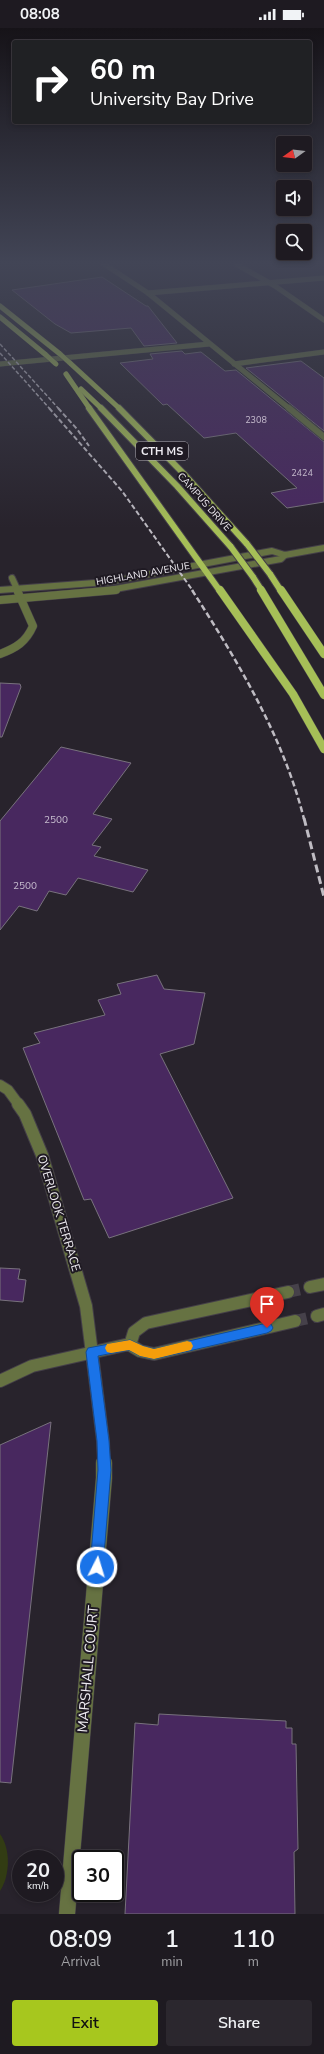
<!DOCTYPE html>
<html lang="en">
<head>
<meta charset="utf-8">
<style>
  body { margin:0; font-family:"Nunito Sans",sans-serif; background:#2b272e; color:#f1f3f6; height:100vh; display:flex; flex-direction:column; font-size:15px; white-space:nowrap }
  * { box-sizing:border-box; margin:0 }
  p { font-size:13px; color:#a1a1a5 }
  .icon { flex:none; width:22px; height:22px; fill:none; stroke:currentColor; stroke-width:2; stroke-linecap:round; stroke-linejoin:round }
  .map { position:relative; height:1886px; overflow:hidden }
  .panel { display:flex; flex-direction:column; background:#1e1a21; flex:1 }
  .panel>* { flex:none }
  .top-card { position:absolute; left:12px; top:12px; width:300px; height:84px; border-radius:4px; box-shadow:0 2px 6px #0003,0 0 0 1px #3c383f; background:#202124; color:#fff; overflow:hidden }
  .needle { width:26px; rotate:255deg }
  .fabs { position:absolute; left:276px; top:108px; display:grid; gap:8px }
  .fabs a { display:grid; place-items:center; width:36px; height:36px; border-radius:4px; background:#1e1a21; box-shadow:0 2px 6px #0003,0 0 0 1px #3c383f; font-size:20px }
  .speed { position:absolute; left:12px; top:1822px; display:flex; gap:8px; font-size:20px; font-weight:700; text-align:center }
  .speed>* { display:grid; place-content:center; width:52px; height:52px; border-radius:50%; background:#1e1a21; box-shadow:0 2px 6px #0003,0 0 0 1px #3c383f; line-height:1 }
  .speed small { font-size:10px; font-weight:400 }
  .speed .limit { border:2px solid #111; border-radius:6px; background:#fff; color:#111 }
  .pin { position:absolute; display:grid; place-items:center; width:34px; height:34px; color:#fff; margin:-41px -17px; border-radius:50% 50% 50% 0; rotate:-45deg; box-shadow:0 0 4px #0007 }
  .pin .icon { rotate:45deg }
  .me { position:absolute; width:44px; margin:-22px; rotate:5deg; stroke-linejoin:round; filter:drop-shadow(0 0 3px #0008) }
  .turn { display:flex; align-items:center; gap:14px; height:84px; padding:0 12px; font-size:18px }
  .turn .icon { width:52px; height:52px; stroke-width:2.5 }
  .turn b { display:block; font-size:28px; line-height:34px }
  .eta { display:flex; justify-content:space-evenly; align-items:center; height:68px; text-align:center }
  .eta b { font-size:24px; font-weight:600; line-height:28px }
  .primary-button { display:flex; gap:8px; margin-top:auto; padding:8px 12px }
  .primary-button a { flex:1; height:46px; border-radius:4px; background:#a7c71e; color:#111; font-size:16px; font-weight:600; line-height:46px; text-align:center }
  .primary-button a+a { background:#2b272e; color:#f1f3f6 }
  .status { display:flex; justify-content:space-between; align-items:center; height:28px; padding:0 20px; background:#1e1a21; direction:ltr }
  .status svg { height:11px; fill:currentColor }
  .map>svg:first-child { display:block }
</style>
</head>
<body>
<div class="status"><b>08:08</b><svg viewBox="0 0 49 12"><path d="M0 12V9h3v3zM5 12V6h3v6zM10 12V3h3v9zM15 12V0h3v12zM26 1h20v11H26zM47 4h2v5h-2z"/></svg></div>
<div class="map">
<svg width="324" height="1886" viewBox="0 0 324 1886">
  <rect width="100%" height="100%" fill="#28232c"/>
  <path fill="#323c13" d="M0,1806C11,1821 10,1848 0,1863Z"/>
  <g fill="#48285f" stroke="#78727d">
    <path d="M102,249L146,278H148L177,315L144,318L131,300L71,305L55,296L12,262Z"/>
    <path d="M182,323L185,326L201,324L225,343L236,342L324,414V474L287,480L271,465L297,460L236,405L204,410L167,376L163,377L120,335L153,331L150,326Z"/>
    <path d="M301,333L324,350V403L246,340Z"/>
    <path d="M0,655L20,656L21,659L2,709H0Z"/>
    <path d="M61,719L131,735L93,786L112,791L92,817L101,819L94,828L148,842L133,864L78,850L66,867L49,863L37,883L19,878L0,902V793Z"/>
    <path d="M157,947L164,961L205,965L194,1016L160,1026L233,1170L109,1210L91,1171L84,1172L23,1020L40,1015L34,1005L105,987L98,972L121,966L117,956Z"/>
    <path d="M0,1240L20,1241L18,1251L26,1252L23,1274L0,1272Z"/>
    <path d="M51,1394L11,1755L0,1754V1417Z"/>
    <path d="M159,1686L286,1693V1700H292V1716H296L298,1821L294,1824L295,1886H125L135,1695L158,1697Z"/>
  </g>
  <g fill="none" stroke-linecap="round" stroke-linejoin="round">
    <g stroke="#46414a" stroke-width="12" stroke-dasharray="12 6" stroke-linecap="butt">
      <path d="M288,1264L310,1259"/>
      <path d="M295,1293L317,1288"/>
    </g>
    <g stroke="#443f48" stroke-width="5.5">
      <g id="minor-far5">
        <path d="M104,236L148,265L290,381"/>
        <path d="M236,236L275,258L324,292"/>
        <path d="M148,265L324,250"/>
        <path d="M0,336L209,316"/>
        <path d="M234,336L324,324"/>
      </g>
    </g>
    <g stroke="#443f48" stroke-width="8">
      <g id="minor-far4">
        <path d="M289,380L324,409"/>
        <path d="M12,550L18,563"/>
        <path d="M0,562L108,554L272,523L285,527L324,520"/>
        <path d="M104,563L281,531L285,527"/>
      </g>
    </g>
    <g stroke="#443f48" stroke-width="9">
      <g id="minor-far3">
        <path d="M0,572L116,562"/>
        <path d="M0,626C16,620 26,614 33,598L17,562"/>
      </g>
    </g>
    <g stroke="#443f48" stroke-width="12">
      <path id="minor-far2" d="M0,1057L8,1062L19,1077"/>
    </g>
    <g stroke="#443f48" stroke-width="14">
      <g id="minor-far1">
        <path d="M18,1076L25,1086L42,1127L86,1278L103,1413L104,1436"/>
        <path d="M310,1259L324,1256"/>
        <path d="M317,1288L324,1286"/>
        <path d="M130,1317L134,1304L146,1295L288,1264"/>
        <path d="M0,1353L32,1338L125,1317H130L140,1323L154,1326L295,1293"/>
      </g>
    </g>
    <g stroke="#443f48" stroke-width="17">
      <path id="minor" d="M67,1886L104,1450V1435"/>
    </g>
    <g stroke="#443f48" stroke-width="5.5">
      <g id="major-far2">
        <path d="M0,278L60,326"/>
        <path d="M0,289L46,327"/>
        <path d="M70,335L120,381"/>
        <path d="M66,346L90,381"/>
        <path d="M81,361L102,381"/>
      </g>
    </g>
    <g stroke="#443f48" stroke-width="8">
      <g id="major-far1">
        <path d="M89,380L220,563"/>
        <path d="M101,380L177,458L231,519"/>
        <path d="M119,380L183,445L247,516"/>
        <path d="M270,546L281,563"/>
        <path d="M253,549L262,563"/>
      </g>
    </g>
    <g stroke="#443f48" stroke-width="9">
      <g id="major">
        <path d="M220,562L293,666L324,721"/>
        <path d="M261,562L324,667"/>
        <path d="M281,562L324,626"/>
      </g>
    </g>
    <use href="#minor-far5" stroke="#667242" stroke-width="5"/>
    <use href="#minor-far4" stroke="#667242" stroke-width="6"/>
    <use href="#minor-far3" stroke="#667242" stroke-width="8"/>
    <use href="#minor-far2" stroke="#667242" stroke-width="10"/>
    <use href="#minor-far1" stroke="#667242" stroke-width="12"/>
    <use href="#minor" stroke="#667242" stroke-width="16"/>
    <use href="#major-far2" stroke="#a6bf57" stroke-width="5"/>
    <use href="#major-far1" stroke="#a6bf57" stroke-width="6"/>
    <use href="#major" stroke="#a6bf57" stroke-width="8"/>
    <g stroke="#bfbcc3" stroke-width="1.5" stroke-dasharray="4 2" stroke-linecap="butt">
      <path d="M0,316L59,381"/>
      <path d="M0,325L50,381"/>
    </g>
    <g stroke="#bfbcc3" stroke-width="2" stroke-dasharray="5 2.5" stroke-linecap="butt">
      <path d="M49,380L122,463L193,563"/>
      <path d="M58,380L77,401L89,418"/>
    </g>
    <path stroke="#bfbcc3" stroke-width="2.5" stroke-dasharray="6 3" stroke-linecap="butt" d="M192,562C238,634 283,708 304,791"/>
    <path stroke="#bfbcc3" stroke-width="3" stroke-dasharray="8 4" stroke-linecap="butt" d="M304,790L324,869"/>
    <g stroke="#443f48" stroke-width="5.5" stroke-linecap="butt">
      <g id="major-bridge-far1">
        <path d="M60,326L70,335"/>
        <path d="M46,327L56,336"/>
      </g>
    </g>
    <g stroke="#443f48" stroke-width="8" stroke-linecap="butt">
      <g id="major-bridge">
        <path d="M247,516L270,546"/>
        <path d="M231,519L253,549"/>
      </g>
    </g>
    <use href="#major-bridge-far1" stroke="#a6bf57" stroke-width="5"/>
    <use href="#major-bridge" stroke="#a6bf57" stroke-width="6"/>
  </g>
  <linearGradient id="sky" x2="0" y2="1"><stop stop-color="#161318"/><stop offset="0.47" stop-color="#424556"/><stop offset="1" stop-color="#424556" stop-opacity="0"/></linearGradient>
  <rect width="324" height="500" fill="url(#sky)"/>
  <path fill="#1a73e8" stroke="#114b97" d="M267,1295L271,1296L273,1300L271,1303L267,1305L154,1331L140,1328L129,1322L98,1328L109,1413L111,1442L103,1539L101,1544L97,1546L92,1544L90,1539L98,1442L97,1413L86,1324L88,1320L130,1312L143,1318L154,1321Z"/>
  <path fill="#f59e0b" d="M130,1312L143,1318L154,1321L187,1313L191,1314L193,1318L191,1322L187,1323L154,1331L140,1328L129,1322L111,1325L107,1324L105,1320L107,1316Z"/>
  <g text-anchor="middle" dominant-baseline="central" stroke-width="4" stroke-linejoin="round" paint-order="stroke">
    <g font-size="9" fill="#c5bbcd">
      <text x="256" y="392">2308</text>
      <text x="302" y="445">2424</text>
    </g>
    <g font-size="10" fill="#efecf2" stroke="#1f1a23">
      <text transform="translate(204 474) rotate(48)">CAMPUS DRIVE</text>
      <text transform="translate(143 546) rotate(-10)">HIGHLAND AVENUE</text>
    </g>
    <g font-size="10" fill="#c5bbcd">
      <text x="56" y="792">2500</text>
      <text x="25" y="858">2500</text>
    </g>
    <rect fill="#1f1a23" stroke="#b1adb4" stroke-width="1" x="136" y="414" width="52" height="18" rx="3"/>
    <g font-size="11" font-weight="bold" fill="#efecf2">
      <text x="162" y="423">CTH MS</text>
    </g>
    <g font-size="12" fill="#efecf2" stroke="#1f1a23">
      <text transform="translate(59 1185) rotate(73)">OVERLOOK TERRACE</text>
    </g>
    <g font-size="14" fill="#efecf2" stroke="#1f1a23">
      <text transform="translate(88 1641) rotate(-85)">MARSHALL COURT</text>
    </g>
  </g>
</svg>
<div class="fabs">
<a><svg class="needle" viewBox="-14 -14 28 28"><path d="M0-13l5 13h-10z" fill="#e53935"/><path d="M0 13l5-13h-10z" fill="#a1a1a5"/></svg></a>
<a><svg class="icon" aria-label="sound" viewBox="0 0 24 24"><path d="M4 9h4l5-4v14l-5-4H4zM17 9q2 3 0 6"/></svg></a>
<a><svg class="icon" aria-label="search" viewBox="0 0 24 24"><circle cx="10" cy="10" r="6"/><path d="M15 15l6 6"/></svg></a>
</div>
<div class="speed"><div>20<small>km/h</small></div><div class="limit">30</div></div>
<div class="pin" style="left:267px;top:1300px;background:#d93025"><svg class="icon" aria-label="arrive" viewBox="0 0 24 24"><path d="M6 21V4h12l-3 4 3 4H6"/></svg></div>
<svg class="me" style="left:97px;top:1539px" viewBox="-20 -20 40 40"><circle r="17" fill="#1a73e8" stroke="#fff" stroke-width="3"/><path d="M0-11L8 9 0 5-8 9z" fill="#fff"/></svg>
<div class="top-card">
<div class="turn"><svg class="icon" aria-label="right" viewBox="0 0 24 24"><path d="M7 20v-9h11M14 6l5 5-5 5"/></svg><div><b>60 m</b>University Bay Drive</div></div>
</div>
</div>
<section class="panel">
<div class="eta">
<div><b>08:09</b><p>Arrival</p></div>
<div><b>1</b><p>min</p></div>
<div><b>110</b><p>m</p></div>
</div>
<div class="primary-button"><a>Exit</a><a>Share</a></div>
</section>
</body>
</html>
